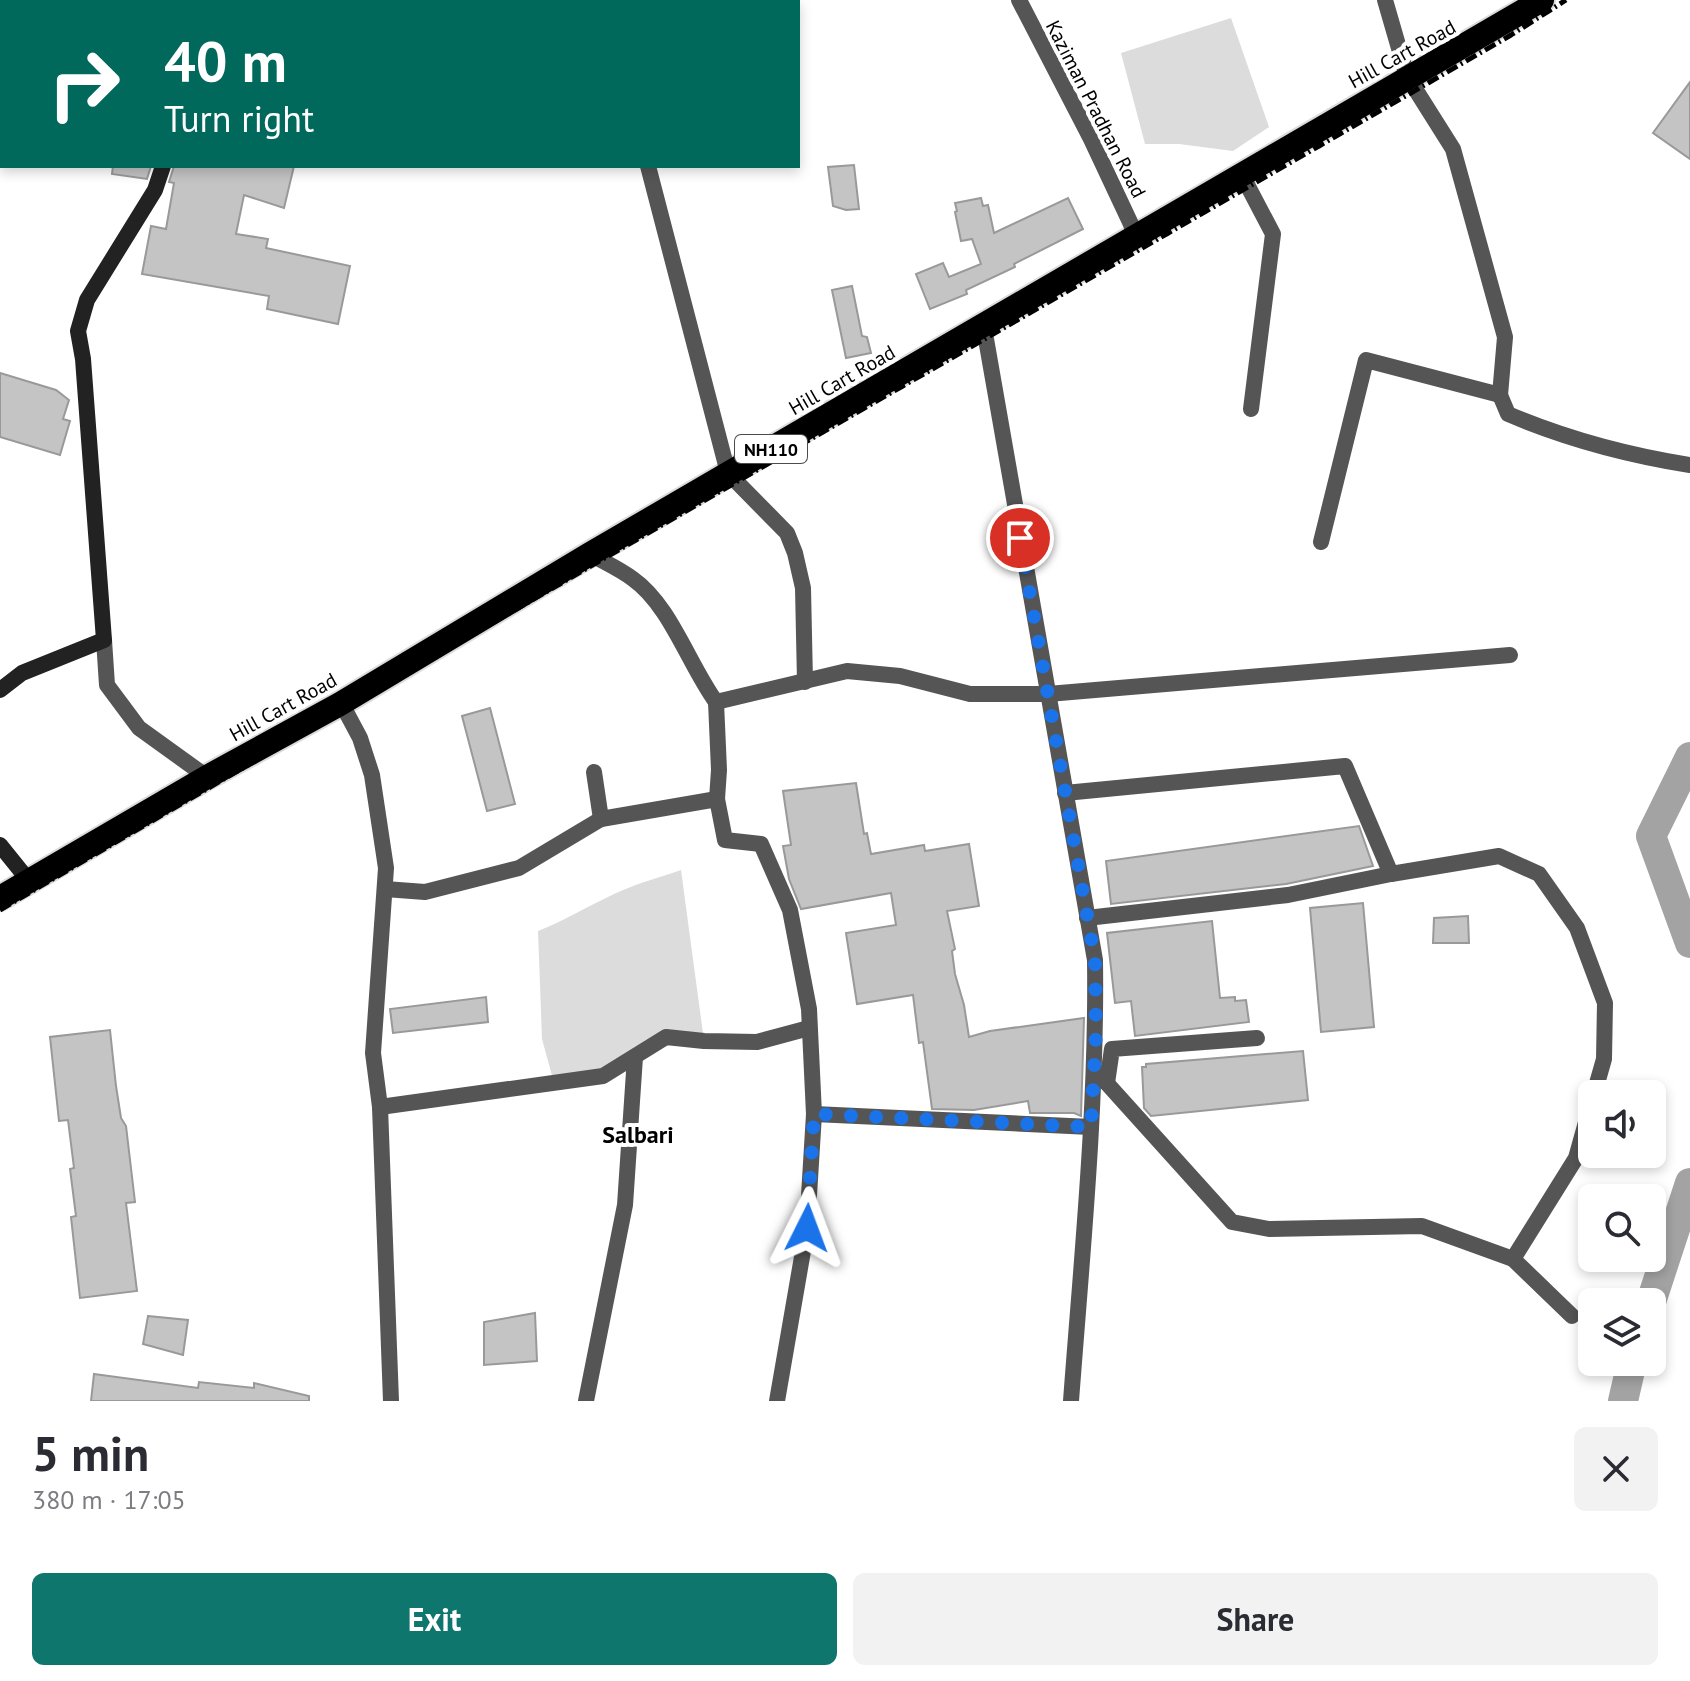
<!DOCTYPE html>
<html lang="en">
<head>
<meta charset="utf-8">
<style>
  body { margin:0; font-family:"PT Sans",sans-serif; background:#f2f2f3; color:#2b2b33; height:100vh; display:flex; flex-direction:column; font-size:30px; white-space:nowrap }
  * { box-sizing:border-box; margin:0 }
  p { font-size:26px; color:#7c7c81 }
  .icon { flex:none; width:44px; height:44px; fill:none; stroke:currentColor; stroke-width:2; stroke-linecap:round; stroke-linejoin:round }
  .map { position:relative; height:1401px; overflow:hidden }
  .sheet { display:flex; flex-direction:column; background:#fff; flex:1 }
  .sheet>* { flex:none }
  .top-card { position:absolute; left:0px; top:0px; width:800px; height:168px; box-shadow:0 4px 12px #0003; background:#00695c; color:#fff; overflow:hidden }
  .fabs { position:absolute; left:1578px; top:1080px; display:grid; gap:16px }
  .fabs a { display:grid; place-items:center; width:88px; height:88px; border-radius:12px; background:#fff; box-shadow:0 4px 12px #0003; font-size:40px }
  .pin { position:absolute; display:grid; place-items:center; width:68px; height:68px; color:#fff; margin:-34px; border:4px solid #fff; border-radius:50%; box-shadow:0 2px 8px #0007 }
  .me { position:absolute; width:88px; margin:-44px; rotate:3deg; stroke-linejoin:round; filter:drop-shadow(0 0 6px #0008) }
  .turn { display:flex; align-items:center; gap:28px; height:168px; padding:0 32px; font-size:36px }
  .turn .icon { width:104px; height:104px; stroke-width:2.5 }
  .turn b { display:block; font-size:56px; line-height:68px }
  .round { display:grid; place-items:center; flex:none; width:84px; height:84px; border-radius:12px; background:#f2f2f3 }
  .summary { display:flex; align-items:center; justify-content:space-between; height:136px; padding:0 32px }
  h1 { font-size:48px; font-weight:600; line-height:60px }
  .primary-button { display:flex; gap:16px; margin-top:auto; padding:16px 32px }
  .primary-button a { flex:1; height:92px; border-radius:12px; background:#0f766e; color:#fff; font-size:32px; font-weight:600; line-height:92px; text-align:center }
  .primary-button a+a { background:#f2f2f3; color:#2b2b33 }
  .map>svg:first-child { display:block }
</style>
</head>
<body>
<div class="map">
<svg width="1690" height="1401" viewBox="0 0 1690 1401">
  <rect width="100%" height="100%" fill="#fff"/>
  <g fill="#dcdcdc">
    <path d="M1231,18L1269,127L1233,151L1179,144H1145L1121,53Z"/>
    <path d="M681,870L704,1041L666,1037L603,1076L554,1083L542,1039L538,931C564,921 588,906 614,894C635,884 658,878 681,870Z"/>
  </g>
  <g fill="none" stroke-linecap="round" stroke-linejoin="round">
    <g stroke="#a3a3a3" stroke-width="30">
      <path d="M1690,757L1651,836L1690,943"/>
      <path d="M1651,1302L1690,1183"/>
      <path d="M1623,1401L1632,1362"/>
    </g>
  </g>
  <g fill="#c4c4c4" stroke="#999" stroke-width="2">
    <path d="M1690,82V159L1653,133Z"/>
    <path d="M854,165L859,209L846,210L833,206L828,167Z"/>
    <path d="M113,166H151L147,179L112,174Z"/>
    <path d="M174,166H294L284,208L244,195L236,234L268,239L266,248L350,266L338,324L267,309L269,296L142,274L151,226L166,229L174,183L169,182Z"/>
    <path d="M981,198L983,206L988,205L994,233L1068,198L1083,229L1014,264L1015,267L966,290L967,294L930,309L916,274L943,263L949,277L981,264L972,239L961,241L955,212L957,211L955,203Z"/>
    <path d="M852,286L862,336L867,337L871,353L846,358L832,290Z"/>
    <path d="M0,373L56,390L69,400L63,419L70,421L60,455L0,437Z"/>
    <path d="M490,708L515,804L487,811L462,716Z"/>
    <path d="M856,783L864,834L867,833L871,854L924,845L925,851L969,844L979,906L947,911L955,949L952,951L955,974L964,1005L969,1037L990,1031L1084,1018L1081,1116L1074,1113H1030L1028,1101L974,1110L932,1109L923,1042L919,1043L913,995L857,1004L846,933L896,925L891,893L801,909L789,879L783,846L791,845L783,791Z"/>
    <path d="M1359,826L1373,866L1286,884L1111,904L1106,861Z"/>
    <path d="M1363,903L1374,1027L1321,1032L1310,908Z"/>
    <path d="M1468,916L1469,943H1433L1434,918Z"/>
    <path d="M1212,921L1220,998L1235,997V1001L1246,1000L1249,1022L1135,1036L1131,1001L1115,1003L1107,933Z"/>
    <path d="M486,997L488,1022L393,1033L390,1009Z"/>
    <path d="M110,1030L116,1086L121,1118L126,1126L135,1202L126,1203L137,1291L80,1298L71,1217L76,1216L70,1169L74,1168L68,1120L59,1121L50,1037Z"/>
    <path d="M1303,1051L1308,1100L1151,1116L1144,1108L1142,1067H1146V1064Z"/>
    <path d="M535,1313L537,1361L484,1365V1322Z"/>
    <path d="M148,1316L188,1320L183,1355L143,1344Z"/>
    <path d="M94,1374L198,1388L199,1382L254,1388V1383L309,1396V1401H91Z"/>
  </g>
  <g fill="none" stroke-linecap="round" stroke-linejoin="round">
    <g stroke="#dbdbdb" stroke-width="28">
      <path id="highway" d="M0,898L207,777L340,704L590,554L1542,0"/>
    </g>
    <g stroke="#555" stroke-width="16">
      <path d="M307,0L310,2"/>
      <path d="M605,0V2"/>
      <path d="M1019,0L1091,139L1137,237"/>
      <path d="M0,47H2"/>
      <path d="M648,166L728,473L787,533L795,553L803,588L805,682"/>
      <path d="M1242,175L1273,234L1251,409"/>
      <path d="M979,328L986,339L1095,960C1097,1107 1082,1254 1071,1401"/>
      <path d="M1500,395L1508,414C1567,439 1627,455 1690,465"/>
      <path d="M1321,542L1366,360L1500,395L1505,337L1453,149L1407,76L1385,0"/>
      <path d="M590,554C604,562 620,569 633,579C670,605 689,665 716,702L847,671L900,676L970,694H1048L1510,655"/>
      <path d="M104,640L107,685L139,728L207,777"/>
      <path d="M716,702L719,770L717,799"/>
      <path d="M340,704L344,708L360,738L372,775L386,868L373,1053L380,1107L391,1401"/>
      <path d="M594,772L601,819L717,799L725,840L761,844L790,910L809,1009L814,1114L807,1228L777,1401"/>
      <path d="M1065,793L1345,766L1391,874L1499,856L1539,874L1577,928L1605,1003L1604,1059L1594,1094"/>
      <path d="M385,889L425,892L519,868L601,819"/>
      <path d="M1087,918L1288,895L1391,874"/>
      <path d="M1094,1069L1232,1222L1269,1229L1422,1226L1513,1259L1572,1316"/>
      <path d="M1107,1083L1112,1049L1257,1038"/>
      <path d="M380,1107L603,1076L666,1037L704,1041L757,1042L809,1028"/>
      <path d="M814,1114L1091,1127"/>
      <path d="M1513,1259L1576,1158L1592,1101"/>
      <path d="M586,1401L625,1205L635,1057"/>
    </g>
    <g stroke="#222" stroke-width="16">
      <path d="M228,2L229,0"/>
      <path d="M0,690L22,673L104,640L83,359L78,331L87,300L155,190L163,166"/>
      <path d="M0,845L29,881"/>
    </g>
    <use href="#highway" stroke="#000" stroke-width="24"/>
    <path stroke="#000" stroke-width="5" stroke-dasharray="12 4 2 4" stroke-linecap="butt" d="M0,910C502,615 1007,327 1511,35L1566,0"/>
  </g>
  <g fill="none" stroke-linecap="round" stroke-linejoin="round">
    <path stroke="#1a73e8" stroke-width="14" stroke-dasharray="0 25.2" d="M807,1228L814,1114L1091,1127L1096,1032L1095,960L1020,538"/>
  </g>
  <g text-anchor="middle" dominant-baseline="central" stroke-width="8" stroke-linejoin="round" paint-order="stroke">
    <rect fill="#fff" stroke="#4c4c4c" stroke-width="2" x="735" y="435" width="72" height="28" rx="6"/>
    <g font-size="18" font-weight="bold" fill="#000">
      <text x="771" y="449">NH110</text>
    </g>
    <g font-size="20" fill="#000" stroke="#fff">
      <text transform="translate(1402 54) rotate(-29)">Hill Cart Road</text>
      <text transform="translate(1096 109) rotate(63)">Kaziman Pradhan Road</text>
      <text transform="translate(842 380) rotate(-30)">Hill Cart Road</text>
      <text transform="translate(283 707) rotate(-29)">Hill Cart Road</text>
    </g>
    <g font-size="24" font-weight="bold" fill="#000" stroke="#fff">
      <text x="638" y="1134">Salbari</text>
    </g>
  </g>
</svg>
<div class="fabs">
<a><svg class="icon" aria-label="sound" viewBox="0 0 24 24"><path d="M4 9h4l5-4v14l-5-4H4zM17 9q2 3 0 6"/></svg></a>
<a><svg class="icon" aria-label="search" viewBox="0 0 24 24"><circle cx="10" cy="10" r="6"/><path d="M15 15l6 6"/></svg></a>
<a><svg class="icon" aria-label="layers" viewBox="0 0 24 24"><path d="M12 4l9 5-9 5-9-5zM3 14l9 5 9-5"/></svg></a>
</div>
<div class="pin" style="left:1020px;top:538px;background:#d93025"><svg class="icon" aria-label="arrive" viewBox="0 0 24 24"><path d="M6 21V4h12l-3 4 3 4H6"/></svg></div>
<svg class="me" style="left:807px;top:1228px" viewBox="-20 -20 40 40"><path d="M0-17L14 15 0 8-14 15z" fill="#1a73e8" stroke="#fff" stroke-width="4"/></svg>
<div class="top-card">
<div class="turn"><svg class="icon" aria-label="right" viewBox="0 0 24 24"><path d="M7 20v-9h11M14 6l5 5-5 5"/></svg><div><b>40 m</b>Turn right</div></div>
</div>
</div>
<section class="sheet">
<div class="summary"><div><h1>5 min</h1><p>380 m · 17:05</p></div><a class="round"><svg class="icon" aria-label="close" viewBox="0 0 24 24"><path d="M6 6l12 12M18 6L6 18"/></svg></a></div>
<div class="primary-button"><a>Exit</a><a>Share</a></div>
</section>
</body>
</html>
